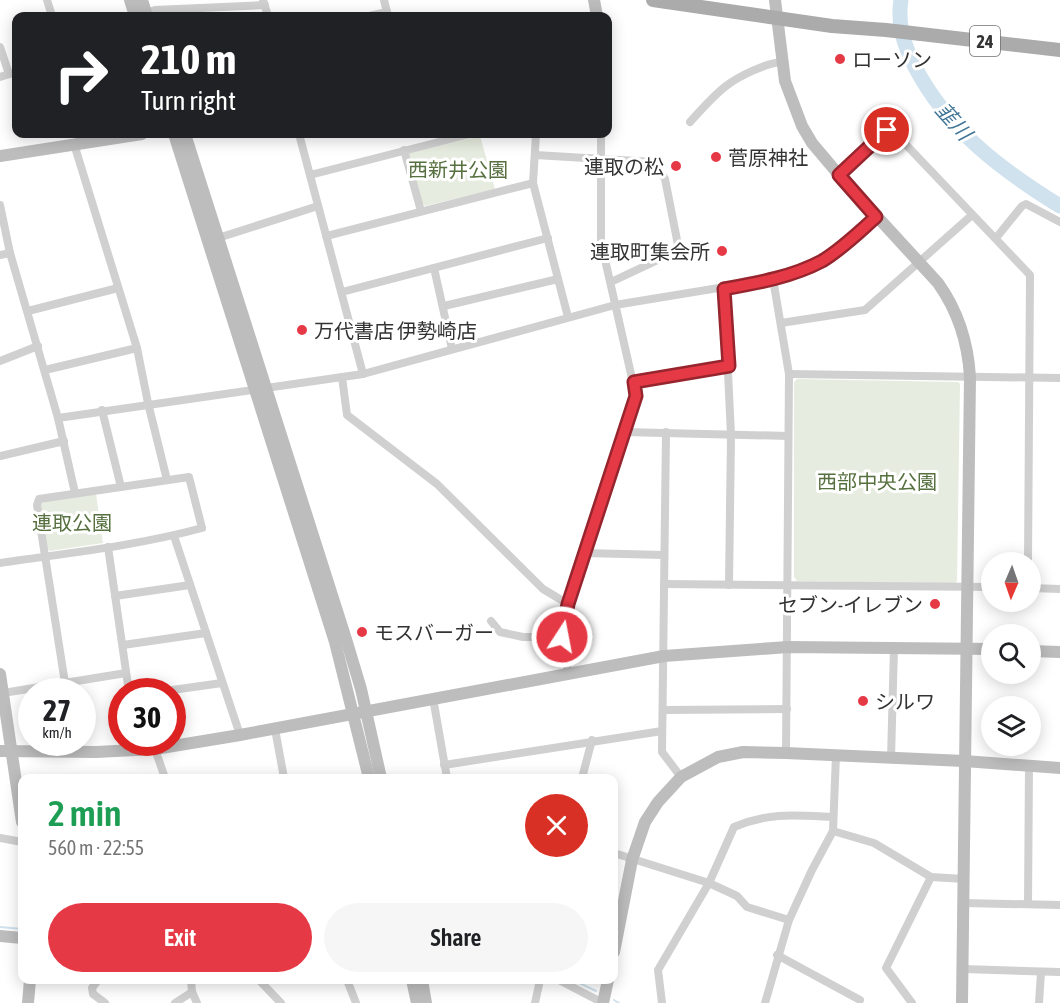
<!DOCTYPE html>
<html lang="en">
<head>
<meta charset="utf-8">
<style>
  body { margin:0; font-family:"Asap Condensed","Noto Sans JP",sans-serif; background:#f6f6f6; color:#202124; height:100vh; display:flex; flex-direction:column; font-size:22px; white-space:nowrap }
  * { box-sizing:border-box; margin:0 }
  p { font-size:20px; color:#757577 }
  .icon { flex:none; width:33px; height:33px; fill:none; stroke:currentColor; stroke-width:2; stroke-linecap:round; stroke-linejoin:round }
  .map { position:relative; flex:1; overflow:hidden }
  .panel { position:absolute; left:18px; top:774px; width:600px; height:210px; display:flex; flex-direction:column; background:#fff; border-radius:12px; box-shadow:0 3px 15px #0003 }
  .panel>* { flex:none }
  .guide { position:absolute; left:12px; top:12px; width:600px; height:126px; border-radius:12px; box-shadow:0 3px 15px #0003; background:#202124; color:#fff; overflow:hidden }
  .needle { width:39px; rotate:182deg }
  .controls { position:absolute; left:981px; top:552px; display:grid; gap:12px }
  .controls a { display:grid; place-items:center; width:60px; height:60px; border-radius:50%; background:#fff; box-shadow:0 3px 15px #0003; font-size:30px }
  .speed { position:absolute; left:18px; top:678px; display:flex; gap:12px; font-size:30px; font-weight:700; text-align:center }
  .speed>* { display:grid; place-content:center; width:78px; height:78px; border-radius:50%; background:#fff; box-shadow:0 3px 15px #0003; line-height:1 }
  .speed small { font-size:15px; font-weight:400 }
  .speed .limit { border:9px solid #d22; background:#fff; color:#111 }
  .pin { position:absolute; display:grid; place-items:center; width:51px; height:51px; color:#fff; margin:-26px; border:3px solid #fff; border-radius:50%; box-shadow:0 2px 6px #0007 }
  .me { position:absolute; width:66px; margin:-33px; rotate:11deg; stroke-linejoin:round; filter:drop-shadow(0 0 4px #0008) }
  .turn { display:flex; align-items:center; gap:21px; height:126px; padding:0 30px; font-size:27px }
  .turn .icon { width:78px; height:78px; stroke-width:2.5 }
  .turn b { display:block; font-size:42px; line-height:51px }
  .round { display:grid; place-items:center; flex:none; width:63px; height:63px; border-radius:32px; background:#f6f6f6 }
  .headline { display:flex; align-items:center; justify-content:space-between; height:102px; padding:0 30px }
  h1 { font-size:36px; font-weight:600; line-height:45px; color:#1e9e55 }
  .button { display:flex; gap:12px; margin-top:auto; padding:12px 30px }
  .button a { flex:1; height:69px; border-radius:36px; background:#e63946; color:#fff; font-size:24px; font-weight:600; line-height:69px; text-align:center }
  .button a+a { background:#f6f6f6; color:#202124 }
  .map>svg:first-child { display:block }
</style>
</head>
<body>
<div class="map">
<svg width="1060" height="1003" viewBox="0 0 1060 1003">
  <rect width="100%" height="100%" fill="#fff"/>
  <g fill="#e6ecdf">
    <path d="M480,136L495,189L425,206L422,203L408,155L410,153Z"/>
    <path d="M797,379L958,382L960,384L957,581L955,584L797,581L794,577V382Z"/>
    <path d="M96,494L103,543L50,551L47,549L40,506L43,502Z"/>
  </g>
  <g fill="none" stroke-linecap="round" stroke-linejoin="round">
    <g stroke="#cfe2ee" stroke-width="2">
      <path d="M0,927L22,929"/>
      <path d="M573,980L596,991"/>
      <path d="M614,1000L619,1003"/>
    </g>
    <path stroke="#cfe2ee" stroke-width="15" d="M901,0C897,24 904,45 915,67C948,130 1000,169 1060,206"/>
    <g stroke="#d0d0d0" stroke-width="8">
      <path d="M47,0L52,16"/>
      <path d="M263,0L268,16"/>
      <path d="M384,0L388,16"/>
      <path d="M146,13L155,10L265,5"/>
      <path d="M369,16L387,12"/>
      <path d="M0,47L9,74"/>
      <path d="M0,77L16,72"/>
      <path d="M690,122C701,110 713,96 726,86C739,76 766,63 782,62"/>
      <path d="M299,134L363,374"/>
      <path d="M536,134L533,183L568,317"/>
      <path d="M74,144L137,348L148,403L167,480"/>
      <path d="M404,150L421,211"/>
      <path d="M535,155L654,162L665,179L679,250L611,282"/>
      <path d="M310,175L470,134"/>
      <path d="M839,175L887,130L891,129L1030,275L1028,562"/>
      <path d="M0,205L10,253L58,418L75,493"/>
      <path d="M326,236L533,183"/>
      <path d="M218,238L318,206"/>
      <path d="M996,238L1022,206L1026,204L1060,222"/>
      <path d="M0,255L10,253"/>
      <path d="M434,268L452,349"/>
      <path d="M773,279L789,374L786,753"/>
      <path d="M724,289L731,435L729,585"/>
      <path d="M342,292L548,238"/>
      <path d="M444,306L558,279"/>
      <path d="M28,311L118,288"/>
      <path d="M781,323L865,310L972,215"/>
      <path d="M0,361L38,346"/>
      <path d="M45,370L137,348"/>
      <path d="M789,374L1060,378"/>
      <path d="M342,377L347,415L437,484L543,589L568,604"/>
      <path d="M634,382L729,366"/>
      <path d="M102,410L121,487"/>
      <path d="M58,418L363,374L615,305L773,279L821,261L844,245L876,217"/>
      <path d="M624,432L788,436"/>
      <path d="M666,432L662,752L681,777"/>
      <path d="M0,456L64,441"/>
      <path d="M174,536L240,735"/>
      <path d="M108,547L129,692"/>
      <path d="M584,553L664,555"/>
      <path d="M0,563C67,553 136,546 202,528L189,477L39,499L37,505L65,683"/>
      <path d="M664,584L992,587"/>
      <path d="M1030,588L1060,589"/>
      <path d="M115,596L190,585"/>
      <path d="M491,621L500,632L523,637H562"/>
      <path d="M123,645L206,633"/>
      <path d="M568,673L562,637L568,604L636,396L601,242V134"/>
      <path d="M158,692L222,683"/>
      <path d="M3,693L126,673"/>
      <path d="M433,698L447,778"/>
      <path d="M664,710L787,709"/>
      <path d="M275,729L284,778"/>
      <path d="M155,749L165,778"/>
      <path d="M891,758L894,648"/>
      <path d="M444,765L662,731"/>
      <path d="M582,778L592,740"/>
      <path d="M833,831L874,843L931,877L964,879"/>
      <path d="M0,838L22,842"/>
      <path d="M614,853L709,883L737,896L747,907L789,920"/>
      <path d="M963,903L1060,905"/>
      <path d="M1028,904L1029,767"/>
      <path d="M777,955L860,1000"/>
      <path d="M963,969L1060,972"/>
      <path d="M98,980L92,988L93,994L105,1003"/>
      <path d="M191,980L192,992L197,1003"/>
      <path d="M259,980L281,1003"/>
      <path d="M347,980L356,1003"/>
      <path d="M559,980L603,1003"/>
      <path d="M175,1003L192,992"/>
      <path d="M535,1003L540,980"/>
      <path d="M662,1003L658,970L709,883L734,827C770,812 794,815 833,817"/>
      <path d="M765,1003L789,920L812,870L833,831L836,755"/>
      <path d="M912,1003L886,968L931,877"/>
      <path d="M1039,1003L1041,972"/>
    </g>
    <g stroke="#bdbdbd" stroke-width="12">
      <path d="M130,0L135,16"/>
      <path d="M142,0L147,16"/>
      <path d="M594,0L597,16"/>
      <path d="M775,0L785,81L802,126L812,143L839,175L938,283C958,311 968,343 970,377L962,1003"/>
      <path d="M174,134L335,642L369,778"/>
      <path d="M185,134L346,639L361,689L381,778"/>
      <path d="M0,156L142,134"/>
      <path d="M1030,651L1060,652"/>
      <path d="M0,674L22,822"/>
      <path d="M0,751L96,752L155,749L240,735L664,656L788,647L992,649"/>
      <path d="M0,936L22,938"/>
      <path d="M614,952L632,860L645,822L658,802L681,777L718,757L743,752L786,753L964,761L1060,768"/>
      <path d="M412,980L417,1003"/>
      <path d="M422,980L426,1003"/>
      <path d="M28,1003L30,980"/>
      <path d="M603,1003L608,980"/>
    </g>
    <path stroke="#ababab" stroke-width="14" d="M653,0L832,26L886,30L1060,50"/>
  </g>
  <g fill="none" stroke-linecap="round" stroke-linejoin="round">
    <g stroke="#96252e" stroke-width="15">
      <path id="route" d="M562,637L568,604L636,396L634,382L729,366L724,289C757,283 792,277 822,261C842,249 859,232 876,217L839,175L887,130"/>
    </g>
    <use href="#route" stroke="#e63946" stroke-width="10"/>
  </g>
  <g fill="#e63946" stroke="#fff" stroke-width="2">
    <circle cx="840" cy="59" r="6"/>
    <circle cx="716" cy="157" r="6"/>
    <circle cx="676" cy="166" r="6"/>
    <circle cx="722" cy="251" r="6"/>
    <circle cx="302" cy="330" r="6"/>
    <circle cx="935" cy="604" r="6"/>
    <circle cx="362" cy="632" r="6"/>
    <circle cx="863" cy="701" r="6"/>
  </g>
  <g text-anchor="middle" dominant-baseline="central" stroke-width="6" stroke-linejoin="round" paint-order="stroke">
    <rect fill="#fff" stroke="#707070" stroke-width="1.5" x="970" y="26" width="30" height="30" rx="4.5"/>
    <g font-size="18" font-weight="bold" fill="#333">
      <text x="985" y="41">24</text>
    </g>
    <g font-size="20" fill="#333" stroke="#fff" text-anchor="start">
      <text x="852" y="59">ローソン</text>
      <text x="728" y="157">菅原神社</text>
      <text x="664" y="166" text-anchor="end">連取の松</text>
      <text x="710" y="251" text-anchor="end">連取町集会所</text>
      <text x="314" y="330">万代書店 伊勢崎店</text>
      <text x="923" y="604" text-anchor="end">セブン-イレブン</text>
      <text x="374" y="632">モスバーガー</text>
      <text x="875" y="701">シルワ</text>
    </g>
    <g font-size="20" fill="#56703f" stroke="#fff">
      <text x="458" y="169">西新井公園</text>
      <text x="877" y="481">西部中央公園</text>
      <text x="72" y="522">連取公園</text>
    </g>
    <g font-size="21" font-style="italic" fill="#3f7597" stroke="#fff">
      <text transform="translate(954 121) rotate(48)">韮川</text>
    </g>
  </g>
</svg>
<div class="controls">
<a><svg class="needle" viewBox="-14 -14 28 28"><path d="M0-13l5 13h-10z" fill="#e53935"/><path d="M0 13l5-13h-10z" fill="#757577"/></svg></a>
<a><svg class="icon" aria-label="search" viewBox="0 0 24 24"><circle cx="10" cy="10" r="6"/><path d="M15 15l6 6"/></svg></a>
<a><svg class="icon" aria-label="layers" viewBox="0 0 24 24"><path d="M12 4l9 5-9 5-9-5zM3 14l9 5 9-5"/></svg></a>
</div>
<div class="speed"><div>27<small>km/h</small></div><div class="limit">30</div></div>
<div class="pin" style="left:887px;top:130px;background:#d93025"><svg class="icon" aria-label="arrive" viewBox="0 0 24 24"><path d="M6 21V4h12l-3 4 3 4H6"/></svg></div>
<svg class="me" style="left:562px;top:637px" viewBox="-20 -20 40 40"><circle r="17" fill="#e63946" stroke="#fff" stroke-width="3"/><path d="M0-11L8 9 0 5-8 9z" fill="#fff"/></svg>
<div class="guide">
<div class="turn"><svg class="icon" aria-label="right" viewBox="0 0 24 24"><path d="M7 20v-9h11M14 6l5 5-5 5"/></svg><div><b>210 m</b>Turn right</div></div>
</div>
<section class="panel">
<div class="headline"><div><h1>2 min</h1><p>560 m · 22:55</p></div><a class="round" style="background:#d93025;color:#fff"><svg class="icon" aria-label="close" viewBox="0 0 24 24"><path d="M6 6l12 12M18 6L6 18"/></svg></a></div>
<div class="button"><a>Exit</a><a>Share</a></div>
</section>
</div>
</body>
</html>
